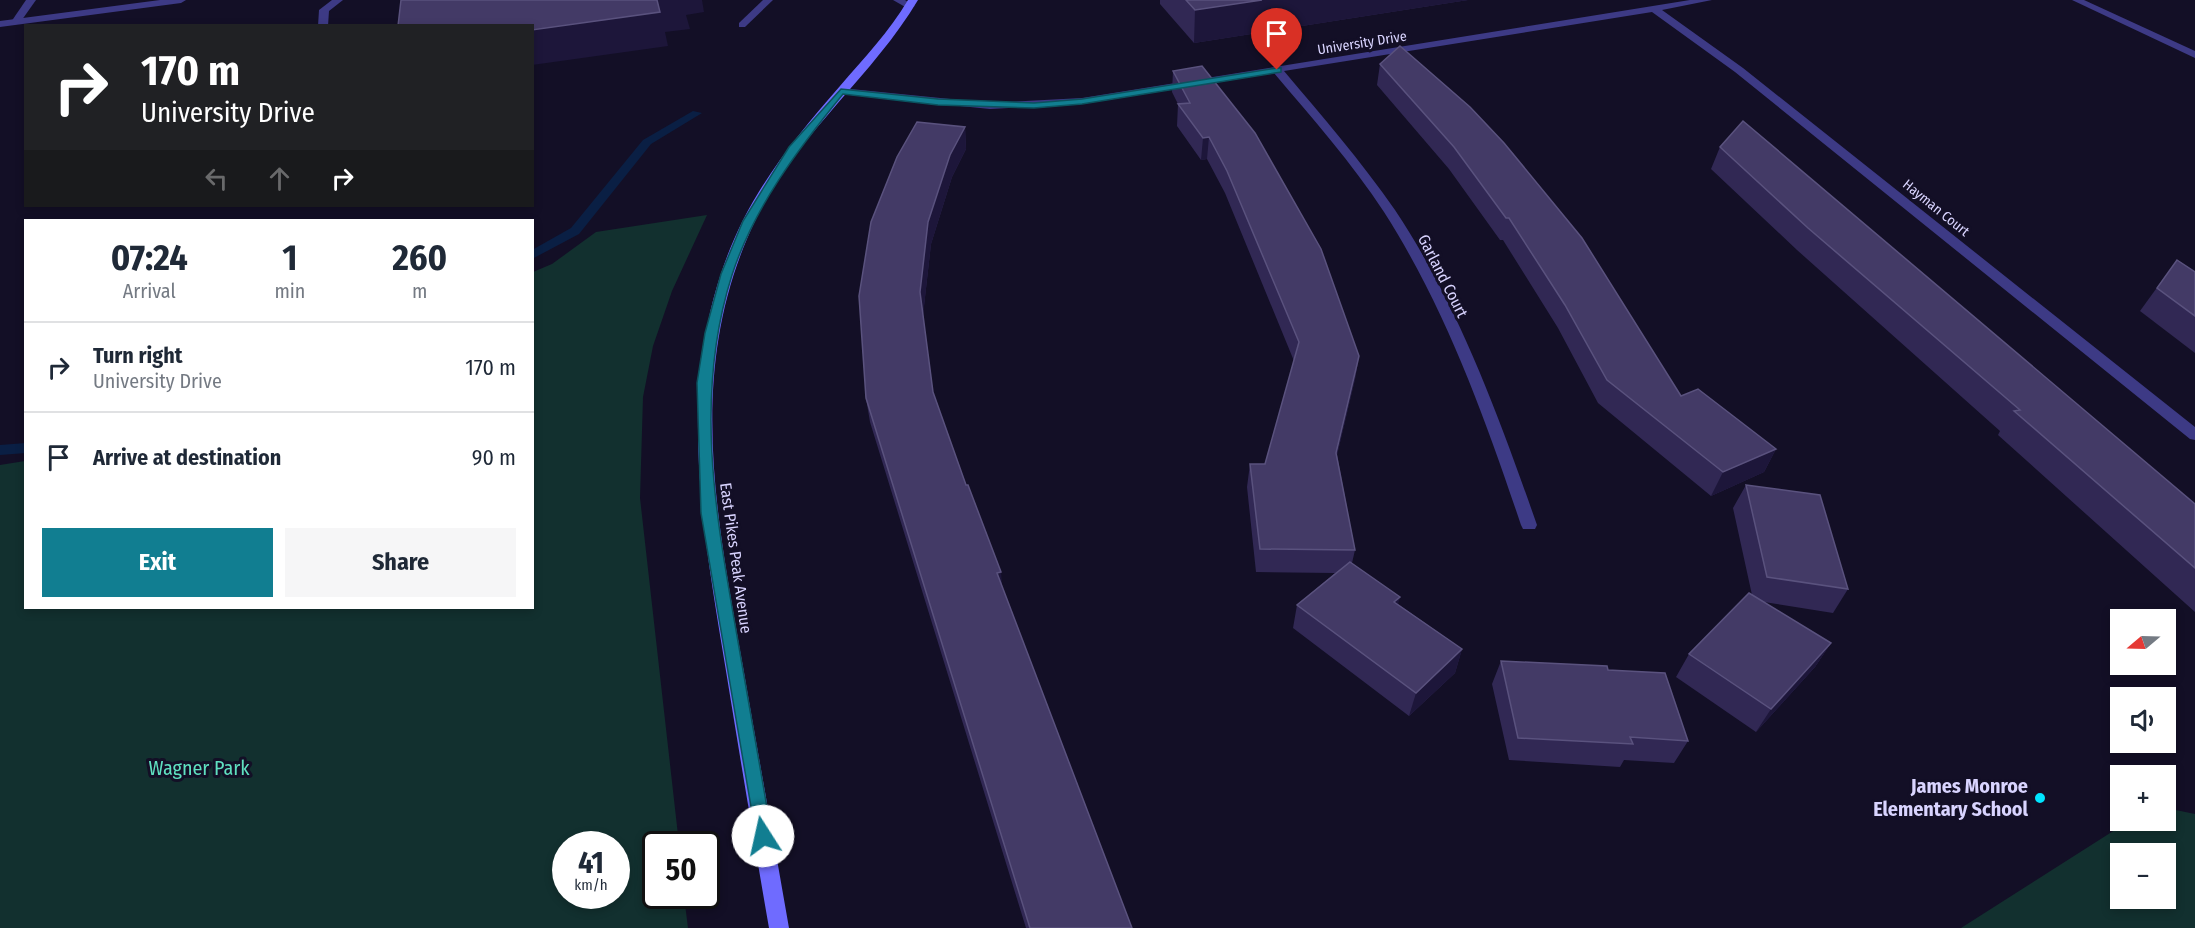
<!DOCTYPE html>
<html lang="en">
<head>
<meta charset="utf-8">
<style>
  body { margin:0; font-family:"Fira Sans Condensed",sans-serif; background:#f6f6f7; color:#1f2937; height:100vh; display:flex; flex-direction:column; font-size:22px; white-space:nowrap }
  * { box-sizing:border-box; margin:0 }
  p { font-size:20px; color:#747a83 }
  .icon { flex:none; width:33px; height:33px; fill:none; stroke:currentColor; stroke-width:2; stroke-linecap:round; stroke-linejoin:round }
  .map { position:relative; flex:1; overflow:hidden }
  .drawer { position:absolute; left:24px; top:219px; width:510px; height:390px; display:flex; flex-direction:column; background:#fff; border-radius:0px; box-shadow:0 3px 9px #0003 }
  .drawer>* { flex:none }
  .hud { position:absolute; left:24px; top:24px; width:510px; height:183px; border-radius:0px; box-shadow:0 3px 9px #0003; background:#202124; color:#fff; overflow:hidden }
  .needle { width:39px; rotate:251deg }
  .controls { position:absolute; left:2110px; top:609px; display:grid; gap:12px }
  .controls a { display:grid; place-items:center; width:66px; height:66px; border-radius:0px; background:#fff; box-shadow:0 3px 9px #0003; font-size:30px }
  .speed { position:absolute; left:552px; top:831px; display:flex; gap:12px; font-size:30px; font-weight:700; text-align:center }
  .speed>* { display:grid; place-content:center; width:78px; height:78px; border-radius:50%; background:#fff; box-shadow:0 3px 9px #0003; line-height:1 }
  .speed small { font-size:15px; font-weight:400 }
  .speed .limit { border:3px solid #111; border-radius:9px; background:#fff; color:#111 }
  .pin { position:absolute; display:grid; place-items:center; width:51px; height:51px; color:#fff; margin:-62px -26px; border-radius:50% 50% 50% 0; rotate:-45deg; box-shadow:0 0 6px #0007 }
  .pin .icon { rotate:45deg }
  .me { position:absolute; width:66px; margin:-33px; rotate:350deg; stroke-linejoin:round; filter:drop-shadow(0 0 4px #0008) }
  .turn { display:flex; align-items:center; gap:21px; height:126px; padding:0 18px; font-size:27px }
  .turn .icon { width:78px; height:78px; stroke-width:2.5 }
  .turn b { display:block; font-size:42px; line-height:51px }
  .lanes { display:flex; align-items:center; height:57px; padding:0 18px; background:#0003; justify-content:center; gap:30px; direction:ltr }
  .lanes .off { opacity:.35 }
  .eta { display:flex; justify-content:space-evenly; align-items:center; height:102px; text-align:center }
  .eta b { font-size:36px; font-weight:700; line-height:42px }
  .primary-button { display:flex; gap:12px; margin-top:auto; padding:12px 18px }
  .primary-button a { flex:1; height:69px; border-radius:0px; background:#117e91; color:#fff; font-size:24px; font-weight:700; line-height:69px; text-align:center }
  .primary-button a+a { background:#f6f6f7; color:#1f2937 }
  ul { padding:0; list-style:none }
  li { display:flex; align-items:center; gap:18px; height:90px; padding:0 18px; border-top:2px solid #e0e1e3 }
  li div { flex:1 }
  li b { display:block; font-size:22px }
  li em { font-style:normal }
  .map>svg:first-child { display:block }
</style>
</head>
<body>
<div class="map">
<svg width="2195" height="928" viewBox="0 0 2195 928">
  <rect width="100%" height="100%" fill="#130f26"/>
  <g fill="#12302f" fill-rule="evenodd">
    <path d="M707,215L672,291L653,346L643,397L640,498L679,844H656V896H684L688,928H0V465L25,461L26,608H532L533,272L552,264L596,232ZM566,844H616V896H566Z"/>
    <path d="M2166,808L2195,814V928H1961L2129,821L2166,820ZM2121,854H2166V898H2121Z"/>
  </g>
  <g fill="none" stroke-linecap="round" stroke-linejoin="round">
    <g fill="#0a1f44" fill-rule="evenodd">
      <path d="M693,111L702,113L651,144L579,234L532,259V250L571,228L643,140Z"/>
      <path d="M26,443V453L0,455V445Z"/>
    </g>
    <g fill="#3d3a85" fill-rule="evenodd">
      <path d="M26,0H36L19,24H13L11,22Z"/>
      <path d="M332,0H343L329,11L328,26H318L319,10Z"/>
      <path d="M763,0H773L745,27H739V23Z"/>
      <path d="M893,0H905L915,6L907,8Z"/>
    </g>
    <g fill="#3d3a85" fill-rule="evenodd">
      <path d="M160,0H186L181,3L0,27V21Z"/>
      <path d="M1690,0H1712L1662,10L1743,68L2195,427V440L2190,439L1735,72L1652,12L1284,71C1322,116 1361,161 1395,210C1459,306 1499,417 1537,525L1535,529H1523L1521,525C1485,418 1446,309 1384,212C1352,163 1312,118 1274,73L1082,104L990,109L841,94L836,91L841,88L990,103L1082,98Z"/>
      <path d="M2072,0H2084L2195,51V58Z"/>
    </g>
    <path fill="#6f6bff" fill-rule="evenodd" d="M908,0H918C871,79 794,136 755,221C685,368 716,514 743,667C758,754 774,841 789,928H769C754,842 740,757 726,671C701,518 671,365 743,220C768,171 804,127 840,86C864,58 889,32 908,0Z"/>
  </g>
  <g fill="#312854">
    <path d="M1160,0H1468L1194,43L1160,4Z"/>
    <path d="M1380,64L1681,396L1776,449L1764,472L1711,496L1598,403L1558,328L1503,240H1500L1449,169L1377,85Z"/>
    <path d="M1173,71L1359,356L1355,379L1337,455L1355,550L1352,563L1398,604L1462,649L1455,673L1409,716L1293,628L1297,605L1335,573L1256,572L1247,487L1250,464H1265L1294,361L1225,193L1207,159L1201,160L1177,126L1178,104L1172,92Z"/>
    <path d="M965,127L966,149L952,177L931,244L923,315L933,392L1002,586L1132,928H1026L870,422L866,398Z"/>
    <path d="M1720,147L2195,504V612L1998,435L2000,431L1797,250L1711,169Z"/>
    <path d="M2177,260L2195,272V353L2140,311Z"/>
    <path d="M1746,485L1848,589L1833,613L1764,602L1831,643L1815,667L1756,732L1676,677L1689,654L1752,595L1733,508Z"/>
    <path d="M1501,661L1608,670L1688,741L1674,763L1624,760L1620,767L1509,760L1492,684Z"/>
  </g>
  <g fill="#1d163a">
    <path d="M657,0H702L704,12L686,15L690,29L665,32L668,46L532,65V30Z"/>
    <path d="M1262,0H1468L1194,43L1195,10Z"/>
    <path d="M965,127L966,149L952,177L931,244L923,315L920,292L928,222L950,155Z"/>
    <path d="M1209,137L1207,159L1201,160L1203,138Z"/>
    <path d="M1359,356L1355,379L1332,476L1336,453Z"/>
    <path d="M1776,449L1764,472L1711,496L1723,472Z"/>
    <path d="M1001,572L1003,595L997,573Z"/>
    <path d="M1400,597L1394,620V602Z"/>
    <path d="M1831,643L1815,667L1756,732L1771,709Z"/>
    <path d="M1462,649L1455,673L1409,716L1416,693Z"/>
  </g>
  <g fill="#433a66" stroke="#5a527e" stroke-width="1.5">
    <path d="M401,0H657L660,12L532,30V26H398Z"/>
    <path d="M1186,0H1262L1195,10Z"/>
    <path d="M1400,46L1470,107L1504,143L1582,238L1681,396L1698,389L1776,449L1723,472L1607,380L1565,305L1509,218H1506L1454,147L1380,64Z"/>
    <path d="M1202,66L1255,133L1321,249L1359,356L1336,453L1355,550L1260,549L1250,464H1265L1299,342L1227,171L1209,137L1203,138L1178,104L1190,103L1173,71Z"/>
    <path d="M1743,121L2195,504V568L2014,411L2020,410L1808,228L1720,147Z"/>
    <path d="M917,122L965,127L950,155L928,222L920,292L933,392L966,485H968L1001,572L997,573L1132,928H1030L866,398L859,296L871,222L897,157Z"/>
    <path d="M2177,260L2195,272V316L2157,288Z"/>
    <path d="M1746,485L1820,495L1848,589L1767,577Z"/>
    <path d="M1350,562L1400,597L1394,602L1462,649L1416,693L1297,605Z"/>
    <path d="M1749,593L1831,643L1771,709L1689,654Z"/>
    <path d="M1501,661L1607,666L1608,670L1665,673L1688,741L1630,737L1633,744L1518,738Z"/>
  </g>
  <path fill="#117e91" stroke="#0b525e" stroke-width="1.5" d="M1277,68H1281V72L1082,104L1034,108L938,105L843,94C798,149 754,207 732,275C694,394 715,511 736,630C748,699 760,767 772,836L769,842L763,844L757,842L701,513L697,383L705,333L721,274L743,221L789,147L841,89L938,99L1034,103L1082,99Z"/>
  <circle fill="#00e5ff" stroke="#130f26" stroke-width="2" cx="2040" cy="798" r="6"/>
  <g text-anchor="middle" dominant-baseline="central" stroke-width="6" stroke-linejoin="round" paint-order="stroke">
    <g font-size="14" fill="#d9d4ff" stroke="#130f26">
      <text transform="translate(1362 43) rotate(-9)">University Drive</text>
      <text transform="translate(1936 208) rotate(39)">Hayman Court</text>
    </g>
    <g font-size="16" fill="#d9d4ff" stroke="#130f26">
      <text transform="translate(1443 276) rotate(63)">Garland Court</text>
      <text transform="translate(736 558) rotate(82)">East Pikes Peak Avenue</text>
    </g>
    <g font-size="20" fill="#5fe0c0" stroke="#130f26">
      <text x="199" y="768">Wagner Park</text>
    </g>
    <g font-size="20" font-weight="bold" fill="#d9d4ff" stroke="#130f26" text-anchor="end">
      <text x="2028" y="786">James Monroe<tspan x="2028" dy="23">Elementary School</tspan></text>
    </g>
  </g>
</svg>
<div class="controls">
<a><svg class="needle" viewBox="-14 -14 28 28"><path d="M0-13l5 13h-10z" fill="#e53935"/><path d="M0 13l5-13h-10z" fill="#747a83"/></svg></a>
<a><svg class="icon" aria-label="sound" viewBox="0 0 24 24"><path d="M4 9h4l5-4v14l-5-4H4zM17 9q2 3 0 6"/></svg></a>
<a>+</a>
<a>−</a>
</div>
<div class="speed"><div>41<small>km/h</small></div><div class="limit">50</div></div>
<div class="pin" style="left:1277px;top:70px;background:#d93025"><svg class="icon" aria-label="arrive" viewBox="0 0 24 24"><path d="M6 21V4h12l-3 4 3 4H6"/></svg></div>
<svg class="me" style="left:763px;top:836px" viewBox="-20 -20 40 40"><circle r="19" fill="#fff"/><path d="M0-13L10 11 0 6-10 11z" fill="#117e91"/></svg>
<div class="hud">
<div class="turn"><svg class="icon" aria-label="right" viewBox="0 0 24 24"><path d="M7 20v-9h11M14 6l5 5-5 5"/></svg><div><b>170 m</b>University Drive</div></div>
<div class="lanes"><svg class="icon off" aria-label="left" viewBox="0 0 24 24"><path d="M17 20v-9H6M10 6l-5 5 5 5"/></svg><svg class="icon off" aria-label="ahead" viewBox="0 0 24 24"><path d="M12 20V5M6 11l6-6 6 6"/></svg><svg class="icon" aria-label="right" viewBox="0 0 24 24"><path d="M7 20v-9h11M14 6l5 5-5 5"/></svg></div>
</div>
<section class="drawer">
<div class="eta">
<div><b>07:24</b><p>Arrival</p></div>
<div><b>1</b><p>min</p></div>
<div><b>260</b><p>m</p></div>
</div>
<ul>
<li><svg class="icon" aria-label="right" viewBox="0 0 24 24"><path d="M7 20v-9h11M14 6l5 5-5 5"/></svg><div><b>Turn right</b><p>University Drive</p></div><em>170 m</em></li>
<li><svg class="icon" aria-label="arrive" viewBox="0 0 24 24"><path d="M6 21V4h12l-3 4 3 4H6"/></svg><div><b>Arrive at destination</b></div><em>90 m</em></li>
</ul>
<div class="primary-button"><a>Exit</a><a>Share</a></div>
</section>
</div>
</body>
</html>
